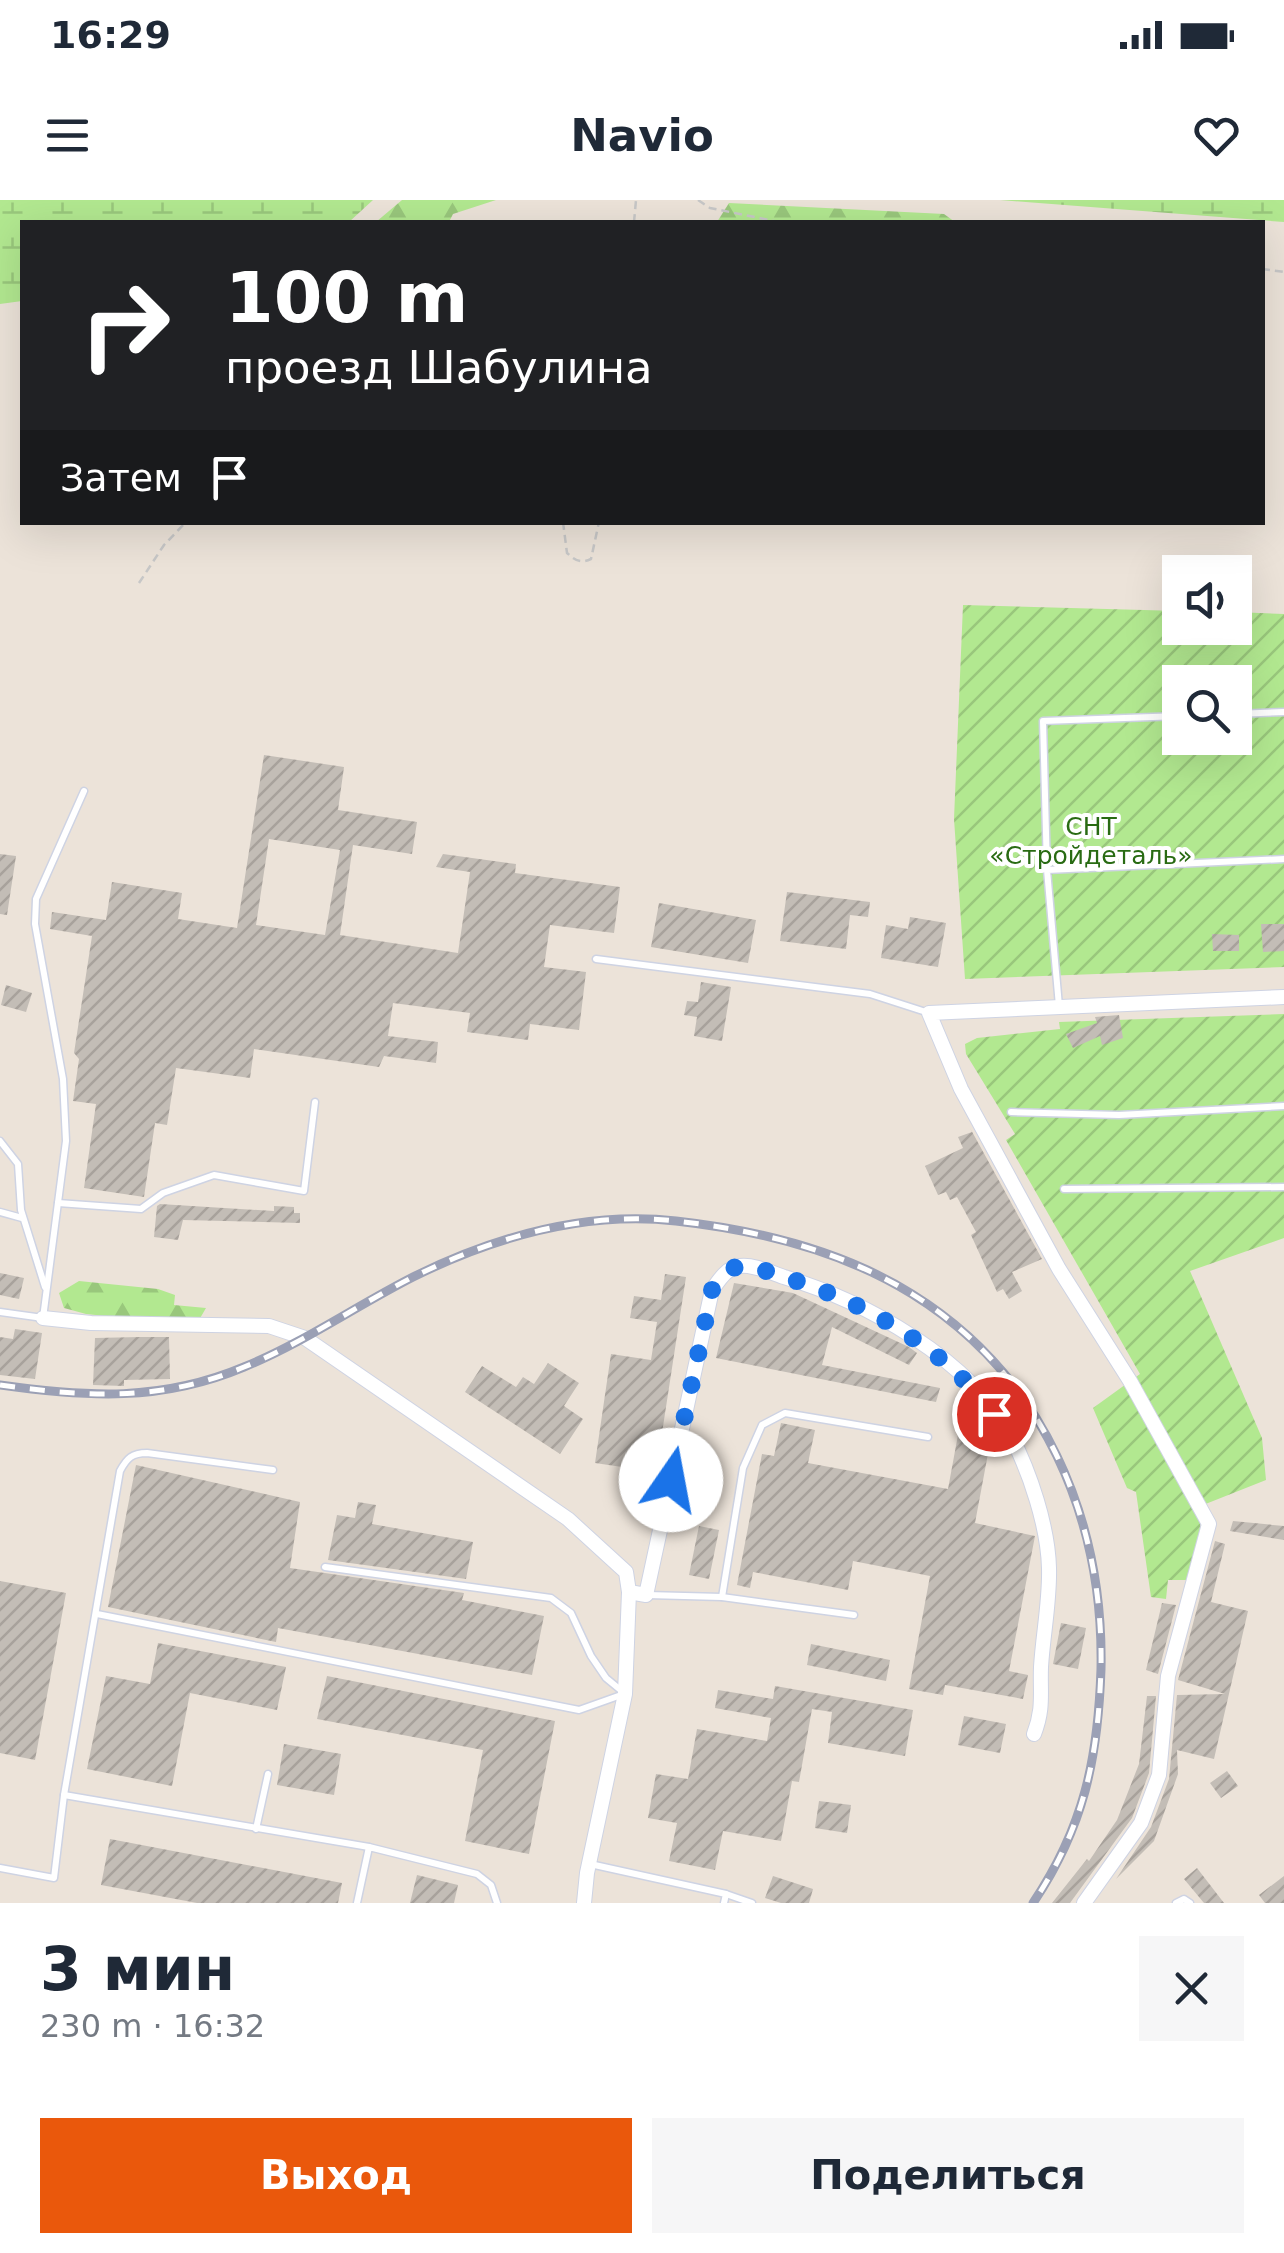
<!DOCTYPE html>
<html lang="ru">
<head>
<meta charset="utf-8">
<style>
  body { margin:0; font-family:"DejaVu Sans",sans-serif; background:#f6f6f7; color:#1f2937; height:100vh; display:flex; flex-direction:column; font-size:38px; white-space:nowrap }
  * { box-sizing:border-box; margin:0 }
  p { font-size:32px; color:#747a83 }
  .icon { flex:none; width:55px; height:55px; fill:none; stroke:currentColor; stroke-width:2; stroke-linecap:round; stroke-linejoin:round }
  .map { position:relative; height:1703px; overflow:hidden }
  .sheet { display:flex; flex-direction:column; background:#fff; flex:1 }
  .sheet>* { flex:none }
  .banner { position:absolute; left:20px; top:20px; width:1245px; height:305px; border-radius:0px; box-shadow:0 10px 40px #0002; background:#202124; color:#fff; overflow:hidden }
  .fabs { position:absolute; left:1162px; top:355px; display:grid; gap:20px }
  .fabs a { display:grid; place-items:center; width:90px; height:90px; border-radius:0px; background:#fff; box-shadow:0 10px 40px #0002; font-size:50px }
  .pin { position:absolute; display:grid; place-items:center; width:85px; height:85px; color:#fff; margin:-42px; border:5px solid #fff; border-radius:50%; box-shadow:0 2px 10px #0007 }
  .me { position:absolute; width:110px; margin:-55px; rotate:12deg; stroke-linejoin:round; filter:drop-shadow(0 0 8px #0008) }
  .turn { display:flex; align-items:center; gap:35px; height:210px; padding:0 40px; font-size:45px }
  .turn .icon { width:130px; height:130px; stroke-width:2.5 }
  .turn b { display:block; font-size:70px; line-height:85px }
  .then { display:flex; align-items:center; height:95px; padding:0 40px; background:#0003; gap:20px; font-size:38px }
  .round { display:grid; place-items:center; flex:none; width:105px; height:105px; border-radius:0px; background:#f6f6f7 }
  .head { display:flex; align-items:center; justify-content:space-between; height:170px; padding:0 40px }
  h1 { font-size:60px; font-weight:600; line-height:75px }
  .button { display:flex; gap:20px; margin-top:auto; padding:20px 40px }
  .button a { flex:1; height:115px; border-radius:0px; background:#ea580c; color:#fff; font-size:40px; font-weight:600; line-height:115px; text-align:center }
  .button a+a { background:#f6f6f7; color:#1f2937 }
  .status { display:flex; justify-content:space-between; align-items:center; height:70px; padding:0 50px; background:#fff; direction:ltr }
  .status svg { height:28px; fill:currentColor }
  header { display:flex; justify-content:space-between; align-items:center; height:130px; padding:0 40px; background:#fff; font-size:45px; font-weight:600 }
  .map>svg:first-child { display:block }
</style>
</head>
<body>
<div class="status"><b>16:29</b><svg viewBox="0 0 49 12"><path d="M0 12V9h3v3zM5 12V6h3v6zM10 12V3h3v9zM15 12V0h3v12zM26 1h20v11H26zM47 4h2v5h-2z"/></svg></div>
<header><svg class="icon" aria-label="menu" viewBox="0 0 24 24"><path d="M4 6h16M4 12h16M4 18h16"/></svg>Navio<svg class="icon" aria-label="heart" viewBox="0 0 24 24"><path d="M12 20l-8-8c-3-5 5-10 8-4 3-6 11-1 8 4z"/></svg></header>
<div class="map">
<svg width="1284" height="1703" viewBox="0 0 1284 1703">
  <defs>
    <pattern id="forest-firs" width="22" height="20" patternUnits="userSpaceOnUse" patternTransform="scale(2.5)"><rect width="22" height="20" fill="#b2e890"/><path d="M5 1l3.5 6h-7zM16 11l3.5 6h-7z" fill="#99c77c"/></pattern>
    <pattern id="wetland-marsh" width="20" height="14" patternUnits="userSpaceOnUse" patternTransform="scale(2.5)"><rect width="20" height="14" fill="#b2e890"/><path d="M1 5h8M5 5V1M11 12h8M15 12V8" fill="none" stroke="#99c77c"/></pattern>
    <pattern id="garden-furrows" width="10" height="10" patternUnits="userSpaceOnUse" patternTransform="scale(2.5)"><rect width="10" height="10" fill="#b2e890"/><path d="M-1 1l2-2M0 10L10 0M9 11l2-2" fill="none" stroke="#99c77c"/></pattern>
    <pattern id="building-hatch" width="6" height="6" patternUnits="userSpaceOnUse" patternTransform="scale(2.5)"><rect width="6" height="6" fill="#c3bdb6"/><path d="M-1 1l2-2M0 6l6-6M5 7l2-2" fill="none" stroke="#a8a29c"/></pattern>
  </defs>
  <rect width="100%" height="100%" fill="#ece3d9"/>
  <g fill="url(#forest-firs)">
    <path d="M402,0H496L453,14L449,22H376Z"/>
    <path d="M729,3L944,14L955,22H717Z"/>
    <path d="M79,1081L158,1089L175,1095L174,1105L206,1108L199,1120L125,1118L86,1114L64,1108L59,1093Z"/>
  </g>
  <g fill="url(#wetland-marsh)">
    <path d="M0,0H373L349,22H22V101L0,104Z"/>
    <path d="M1000,0H1284V22Z"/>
  </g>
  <g fill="url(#garden-furrows)" fill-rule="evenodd">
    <path d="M963,405L1180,411V428H1235V412L1284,414V767L965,779L954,619ZM1180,482H1235V538H1180Z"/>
    <path d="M1284,814V1038L1190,1071L1262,1238L1266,1280L1198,1307L1202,1341L1191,1380H1168L1166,1399L1151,1397L1136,1292L1127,1288L1093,1208L1140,1174L1006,940L1015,934L966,854L965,844L977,838L1060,829L1059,822Z"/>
  </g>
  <g fill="url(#building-hatch)" fill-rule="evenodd">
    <path d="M264,555L344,567L338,610L417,622L412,654L353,645L340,735L458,753L470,672L436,667L443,654L516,664L515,673L620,687L614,733L550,725L544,767L586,772L579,830L530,824L528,840L467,832L470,813L393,803L388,836L438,842L436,863L384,856L379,867L254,849L250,878L176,868L167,925L155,923L144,997L84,988L96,904L73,901L79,859L74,853L92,736L50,729L52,712L106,720L112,682L182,693L178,719L237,728ZM269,639L340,650L325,735L256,725Z"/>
    <path d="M0,654L16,656L7,715L0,714Z"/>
    <path d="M787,692L870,702L868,717L850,715L846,749L780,741Z"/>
    <path d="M659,703L756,720L748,763L651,747Z"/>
    <path d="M910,717L946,723L938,767L881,758L886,725L908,729Z"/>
    <path d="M1261,724H1284V751L1263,752Z"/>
    <path d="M1212,734L1239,735V751H1213Z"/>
    <path d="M701,782L731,787L722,841L694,836L697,817L684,815L687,801L698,802Z"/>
    <path d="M6,785L32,793L26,812L1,805Z"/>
    <path d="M1119,815L1123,838L1102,845L1100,836L1073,848L1066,834L1097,823L1095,817Z"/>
    <path d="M970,928L1042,1059L1012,1072L1022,1091L1009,1099L1003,1089L997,1092L971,1035L976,1032L957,997L950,1000L946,992L938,995L925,966L963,948L958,937L972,932Z"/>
    <path d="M160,1004L274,1011V1006L294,1007V1013H300V1023L183,1020L178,1040L154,1037L157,1006Z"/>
    <path d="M0,1073L24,1078L19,1099L0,1095Z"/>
    <path d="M665,1074L686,1077L656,1272L595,1263L611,1154L651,1160L657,1122L630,1118L634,1096L661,1100Z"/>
    <path d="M734,1083L793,1093L909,1147L917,1153L909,1165L832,1127L822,1165L940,1188L936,1202L716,1158Z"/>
    <path d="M15,1129L42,1133L35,1179L0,1175V1137L13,1139Z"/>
    <path d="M140,1137H169L170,1179L124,1180V1186L93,1185L95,1138Z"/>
    <path d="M548,1163L579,1183L564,1206L583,1219L560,1254L465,1192L482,1166L516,1187L523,1177L534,1184Z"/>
    <path d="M962,1213L986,1218L993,1227L975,1323L1035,1336L1009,1471L1028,1475L1023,1499L945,1485L943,1495L909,1489L930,1376L853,1361L848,1390L753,1372L750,1388L737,1385L762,1254L774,1256L781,1223L815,1230L808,1263L948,1289Z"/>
    <path d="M136,1265L300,1302L290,1368L464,1393L462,1400L544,1416L532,1475L278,1428L276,1442L108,1407Z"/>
    <path d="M358,1302L376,1305L372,1324L473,1342L466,1379L328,1360L337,1315L355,1318Z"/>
    <path d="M1233,1321L1284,1326V1340L1230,1331Z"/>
    <path d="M699,1326L719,1330L709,1379L689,1375Z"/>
    <path d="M1215,1341L1225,1344L1211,1402L1248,1411L1214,1559L1177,1550L1178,1574L1154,1641L1116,1679L1151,1627L1169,1579L1177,1495L1225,1494L1178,1480Z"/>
    <path d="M0,1381L66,1393L35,1560L0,1553Z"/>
    <path d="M1162,1403L1176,1405L1158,1474L1146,1470Z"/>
    <path d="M1061,1423L1086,1428L1078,1469L1053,1464Z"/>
    <path d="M158,1443L286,1467L277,1510L190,1493L172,1586L87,1569L106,1476L150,1484Z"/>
    <path d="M811,1444L890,1460L886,1481L807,1465Z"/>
    <path d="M327,1476L555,1521L529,1654L465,1641L483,1550L317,1519Z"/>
    <path d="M775,1486L913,1510L905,1556L828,1543L832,1512L812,1509L799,1582L792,1581L781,1641L723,1631L715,1670L669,1661L677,1623L648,1618L656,1574L688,1579L697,1529L767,1541L771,1518L715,1508L718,1490L773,1499Z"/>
    <path d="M1147,1496H1156L1149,1573L1132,1618L1070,1703H1052L1087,1659L1089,1661L1117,1620L1139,1564Z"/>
    <path d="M964,1516L1006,1524L1000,1553L958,1545Z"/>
    <path d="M284,1544L341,1554L334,1595L277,1585Z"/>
    <path d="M1227,1571L1238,1586L1221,1598L1210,1583Z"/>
    <path d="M819,1601L851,1605L847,1633L815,1628Z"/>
    <path d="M110,1639L342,1683L338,1703H197L101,1685Z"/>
    <path d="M1197,1668L1224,1703H1204L1184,1679Z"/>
    <path d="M417,1675L458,1685L454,1703H410Z"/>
    <path d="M773,1676L813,1689L809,1703H781L765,1698Z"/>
    <path d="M1284,1676V1703H1265L1259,1695Z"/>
  </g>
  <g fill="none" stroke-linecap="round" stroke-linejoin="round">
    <g stroke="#ced3e3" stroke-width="9">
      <g id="service">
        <path d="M1235,514L1284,512"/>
        <path d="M1047,670L1043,521L1180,516"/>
        <path d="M596,759L870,794L929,813"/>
        <path d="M1059,806L1047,670L1284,659"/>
        <path d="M1011,912L1119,915L1284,906"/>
        <path d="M0,941L18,964L21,1010L45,1087"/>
        <path d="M1064,989L1284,987"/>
        <path d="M58,1003L141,1009L163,993L214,975L304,991L315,902"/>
        <path d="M0,1012L22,1018"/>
        <path d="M0,1112L43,1118L66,941L63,879L35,724L36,699L84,591"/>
        <path d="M325,1367L551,1398L571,1413L591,1456L606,1478L623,1492"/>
        <path d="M647,1395L722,1397L854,1415"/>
        <path d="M722,1397L743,1268L762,1225L785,1213L928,1237"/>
        <path d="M97,1414L579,1510L624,1494"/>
        <path d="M64,1595L369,1647"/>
        <path d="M256,1629L268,1574"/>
        <path d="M590,1664L726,1694L724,1703"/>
        <path d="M0,1668L54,1678L64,1595L120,1271C127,1258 132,1253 147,1253L273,1270"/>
        <path d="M726,1694L752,1703"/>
        <path d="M357,1703L369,1647L477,1674L491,1685L497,1703"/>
        <path d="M1176,1703L1184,1699L1190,1703"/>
      </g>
    </g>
    <g stroke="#ced3e3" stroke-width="16">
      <g id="minor">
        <path d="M43,1118L91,1123L269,1126L305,1138L568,1319L626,1372L629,1392L625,1494L587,1673L584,1703"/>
        <path d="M629,1392L646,1395L712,1090C720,1079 726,1068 740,1066C753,1064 772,1073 784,1077C865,1101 970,1159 1011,1236C1030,1272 1048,1327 1049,1368C1050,1400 1043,1434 1041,1467C1040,1494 1044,1508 1034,1534"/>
        <path d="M1084,1703L1141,1623L1159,1575L1168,1476L1209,1324L1130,1181L1059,1069L961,889L929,813L1284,797"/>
      </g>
    </g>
    <g stroke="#c7c7c7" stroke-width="2.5" stroke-dasharray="8 5" stroke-linecap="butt">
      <path d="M698,0L710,8L779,22"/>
      <path d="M634,22L636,0"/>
      <path d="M1262,69L1284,72"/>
      <path d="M563,322L567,353C575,360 580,364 591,359L599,322"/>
      <path d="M139,383L164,345L186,322"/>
    </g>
    <use href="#service" stroke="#fff" stroke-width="6"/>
    <use href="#minor" stroke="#fff" stroke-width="14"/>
    <g stroke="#9ba0b5" stroke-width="9">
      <path id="rail" d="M0,1185C87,1197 161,1202 244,1167C303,1143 356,1106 413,1077C494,1037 585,1011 676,1021C757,1030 843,1051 912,1094C1043,1175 1104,1319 1101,1469C1098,1559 1084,1627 1033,1703"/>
    </g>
    <use href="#rail" stroke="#fff" stroke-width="5" stroke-dasharray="15" stroke-linecap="butt"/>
  </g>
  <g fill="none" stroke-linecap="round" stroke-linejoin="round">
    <path stroke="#1a73e8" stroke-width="18" stroke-dasharray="0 32.4" d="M671,1280L712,1090C720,1078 726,1068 741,1066C751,1064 767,1072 778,1075C861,1100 941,1145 994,1214"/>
  </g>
  <g text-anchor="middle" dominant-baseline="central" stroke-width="8" stroke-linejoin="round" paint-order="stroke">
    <g font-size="25" fill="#296b13" stroke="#fff">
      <text x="1091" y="626">СНТ<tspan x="1091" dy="29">«Стройдеталь»</tspan></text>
    </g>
  </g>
</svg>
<div class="fabs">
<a><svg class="icon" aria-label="sound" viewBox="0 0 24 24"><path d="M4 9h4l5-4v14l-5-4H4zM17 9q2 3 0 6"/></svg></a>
<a><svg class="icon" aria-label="search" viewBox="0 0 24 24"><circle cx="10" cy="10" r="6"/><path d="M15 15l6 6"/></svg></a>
</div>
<div class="pin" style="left:994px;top:1214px;background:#d93025"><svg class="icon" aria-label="arrive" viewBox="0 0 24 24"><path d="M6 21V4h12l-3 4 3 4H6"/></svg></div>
<svg class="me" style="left:671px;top:1280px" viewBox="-20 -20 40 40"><circle r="19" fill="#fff"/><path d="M0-13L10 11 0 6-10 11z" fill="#1a73e8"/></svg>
<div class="banner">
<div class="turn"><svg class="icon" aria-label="right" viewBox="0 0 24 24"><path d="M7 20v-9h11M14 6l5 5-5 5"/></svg><div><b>100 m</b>проезд Шабулина</div></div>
<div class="then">Затем<svg class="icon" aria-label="arrive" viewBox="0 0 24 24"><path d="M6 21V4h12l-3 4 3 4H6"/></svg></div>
</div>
</div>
<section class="sheet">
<div class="head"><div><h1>3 мин</h1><p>230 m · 16:32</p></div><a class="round"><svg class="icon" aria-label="close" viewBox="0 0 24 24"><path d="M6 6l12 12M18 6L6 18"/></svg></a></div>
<div class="button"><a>Выход</a><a>Поделиться</a></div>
</section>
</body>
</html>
